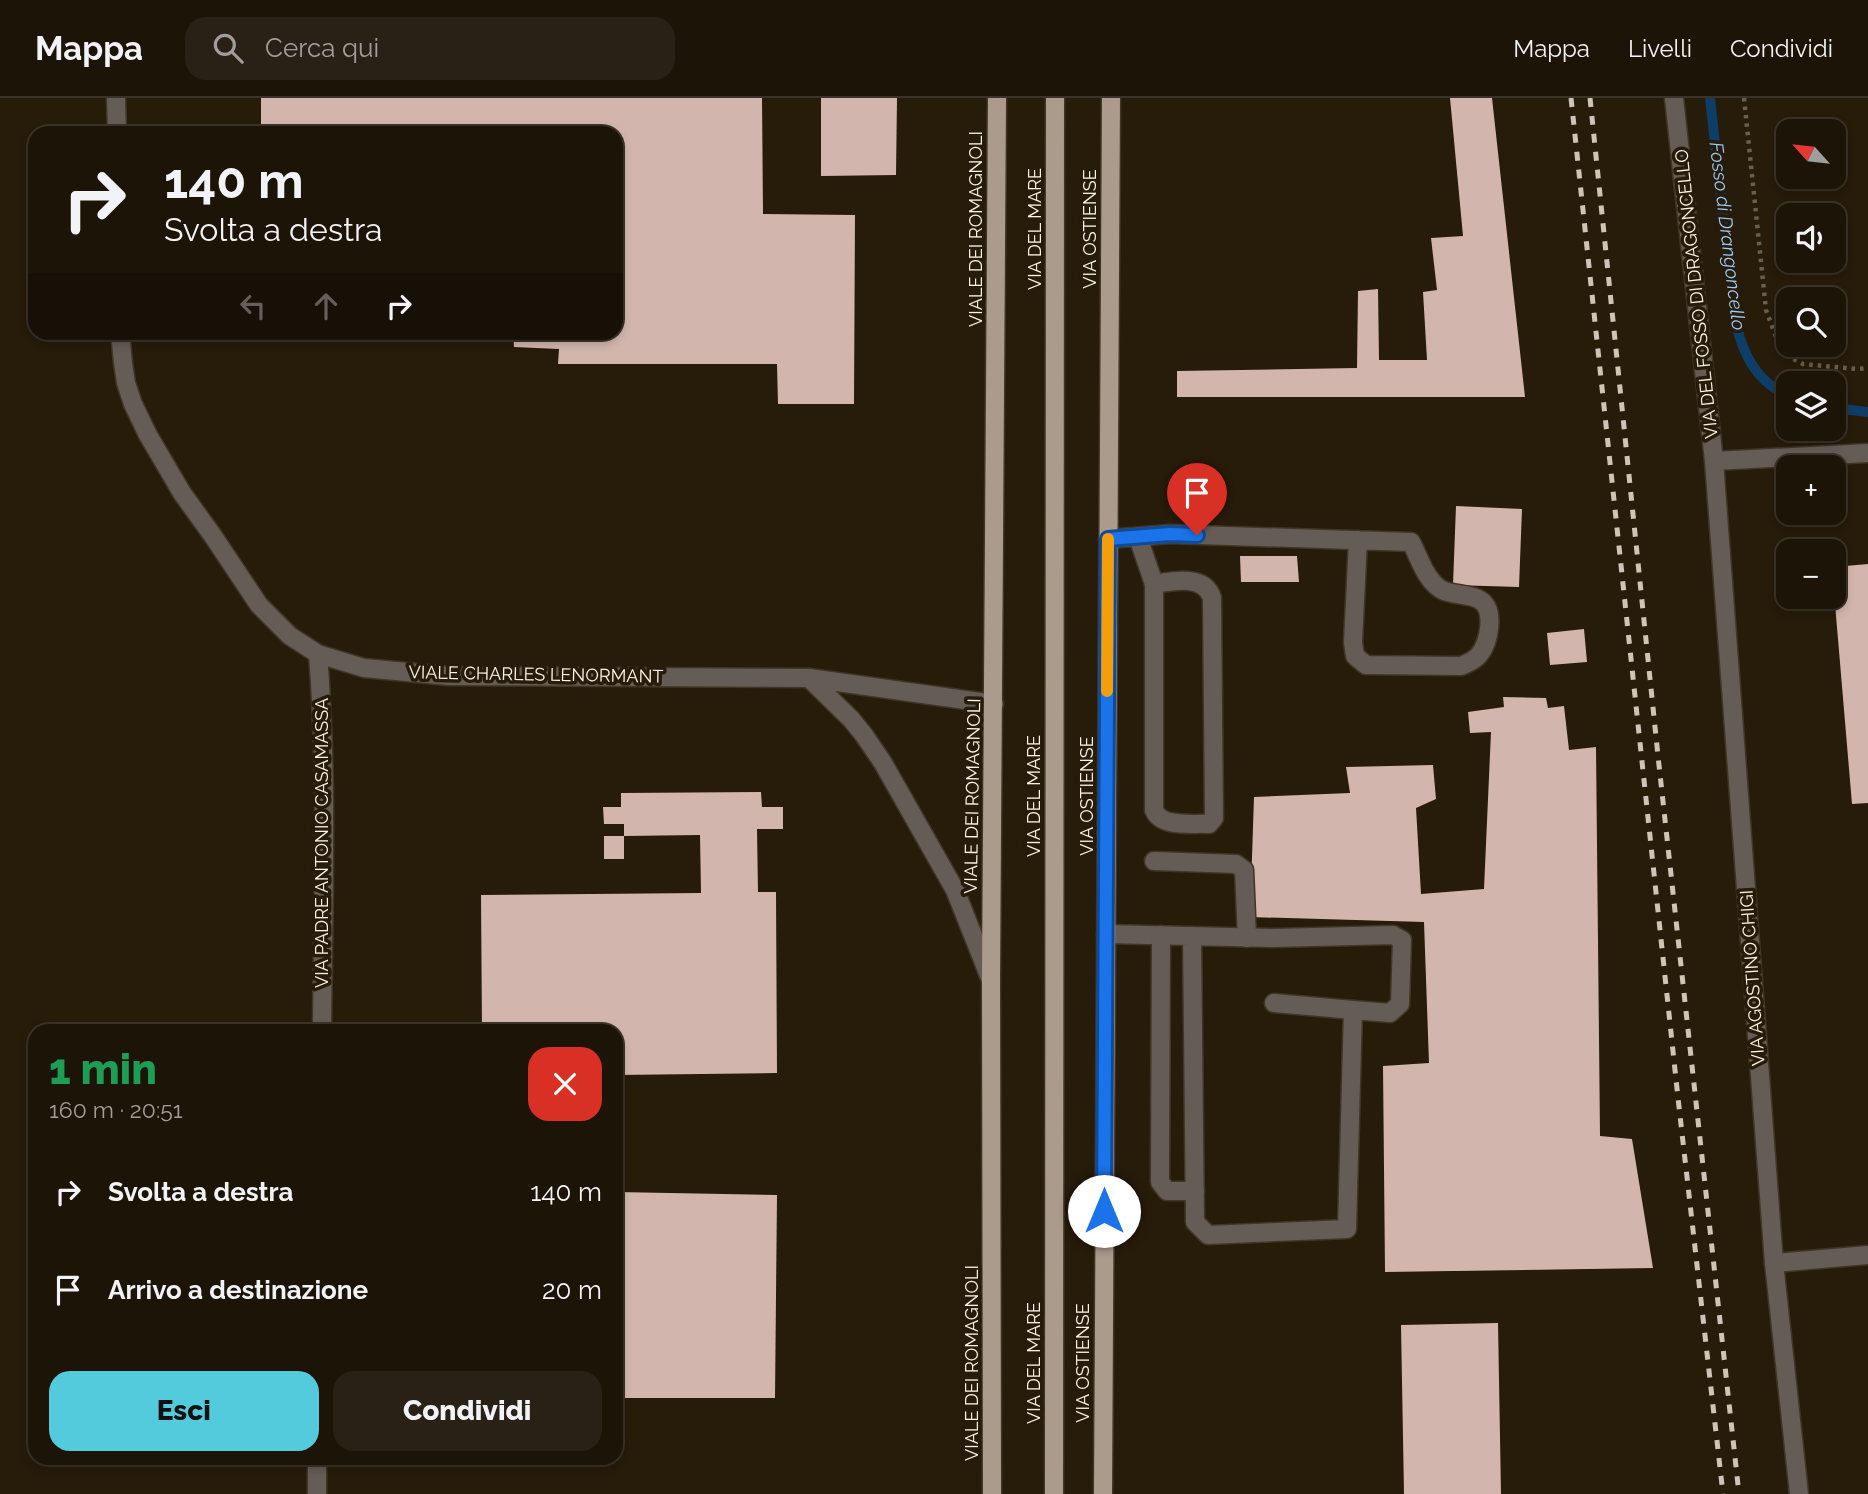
<!DOCTYPE html>
<html lang="it">
<head>
<meta charset="utf-8">
<style>
  body { margin:0; font-family:Raleway,sans-serif; background:#2a2116; color:#f1f3f6; height:100vh; display:flex; flex-direction:column; font-size:26px; white-space:nowrap }
  * { box-sizing:border-box; margin:0 }
  p { font-size:23px; color:#a09e9c }
  .icon { flex:none; width:38px; height:38px; fill:none; stroke:currentColor; stroke-width:2; stroke-linecap:round; stroke-linejoin:round }
  .map { position:relative; flex:1; overflow:hidden }
  .side { position:absolute; left:28px; top:926px; width:595px; height:441px; display:flex; flex-direction:column; background:#1d1408; border-radius:21px; box-shadow:0 4px 10px #0003,0 0 0 2px #3b3329 }
  .side>* { flex:none }
  .hud { position:absolute; left:28px; top:28px; width:595px; height:214px; border-radius:21px; box-shadow:0 4px 10px #0003,0 0 0 2px #3b3329; background:#1d1408; color:#f1f3f6; overflow:hidden }
  .needle { width:46px; rotate:297deg }
  .tools { position:absolute; left:1776px; top:21px; display:grid; gap:14px }
  .tools a { display:grid; place-items:center; width:70px; height:70px; border-radius:14px; background:#1d1408; box-shadow:0 4px 10px #0003,0 0 0 2px #3b3329; font-size:35px }
  .pin { position:absolute; display:grid; place-items:center; width:60px; height:60px; color:#fff; margin:-72px -30px; border-radius:50% 50% 50% 0; rotate:-45deg; box-shadow:0 0 7px #0007 }
  .pin .icon { rotate:45deg }
  .me { position:absolute; width:77px; margin:-38px; rotate:0deg; stroke-linejoin:round; filter:drop-shadow(0 0 5px #0008) }
  .turn { display:flex; align-items:center; gap:24px; height:147px; padding:0 21px; font-size:32px }
  .turn .icon { width:91px; height:91px; stroke-width:2.5 }
  .turn b { display:block; font-size:49px; line-height:60px }
  .lanes { display:flex; align-items:center; height:66px; padding:0 21px; background:#0003; justify-content:center; gap:35px; direction:ltr }
  .lanes .off { opacity:.35 }
  .round { display:grid; place-items:center; flex:none; width:74px; height:74px; border-radius:21px; background:#2a2116 }
  .overview { display:flex; align-items:center; justify-content:space-between; height:119px; padding:0 21px }
  h1 { font-size:42px; font-weight:800; line-height:52px; color:#1e9e55 }
  .button { display:flex; gap:14px; margin-top:auto; padding:14px 21px }
  .button a { flex:1; height:80px; border-radius:21px; background:#54cadd; color:#111; font-size:28px; font-weight:800; line-height:80px; text-align:center }
  .button a+a { background:#2a2116; color:#f1f3f6 }
  ul { padding:0; list-style:none }
  li { display:flex; align-items:center; gap:21px; height:98px; padding:0 21px }
  li div { flex:1 }
  li b { display:block; font-size:26px }
  li em { font-style:normal }
  header { display:flex; align-items:center; gap:42px; box-sizing:border-box; height:98px; padding:0 35px; background:#1d1408; border-bottom:2px solid #3b3329 }
  header strong { font-size:33px }
  nav { display:flex; gap:38px; margin-inline-start:auto; font-size:24px }
  .search { width:490px; height:63px; background:#2a2116; display:flex; align-items:center; gap:18px; box-sizing:border-box; padding:0 24px; border-radius:21px; color:#a09e9c; font-size:26px }
  .map>svg:first-child { display:block }
</style>
</head>
<body>
<header>
<strong>Mappa</strong>
<div class="search"><svg class="icon" aria-label="search" viewBox="0 0 24 24"><circle cx="10" cy="10" r="6"/><path d="M15 15l6 6"/></svg>Cerca qui</div>
<nav><a>Mappa</a><a>Livelli</a><a>Condividi</a></nav>
</header>
<div class="map">
<svg width="1868" height="1396" viewBox="0 0 1868 1396">
  <rect width="100%" height="100%" fill="#271b0a"/>
  <g fill="none" stroke-linecap="round" stroke-linejoin="round">
    <g stroke="#0e3e67" stroke-width="10">
      <path d="M1710,0L1734,220C1743,255 1754,282 1788,298"/>
      <path d="M1834,310L1868,314"/>
    </g>
  </g>
  <g fill="#d2b6ad">
    <path d="M261,0H762L763,116L855,117L854,306H778L777,266H558L559,251L514,249L513,234H616V35H261Z"/>
    <path d="M821,0H897L896,77L821,78Z"/>
    <path d="M1450,0H1492L1525,299H1177V273L1357,270L1358,193L1378,191L1379,262H1427L1423,194L1437,192L1431,140L1463,138Z"/>
    <path d="M1456,408L1522,411L1519,489L1453,487Z"/>
    <path d="M1240,458H1297L1299,484H1241Z"/>
    <path d="M1868,466V705L1852,706L1834,494V469Z"/>
    <path d="M1584,531L1587,564L1550,567L1547,535Z"/>
    <path d="M1503,599L1546,600L1548,610L1564,608L1569,652L1596,649L1600,1038L1632,1041L1653,1170L1385,1174L1383,968L1429,965L1424,824L1250,819L1254,699L1350,695L1346,669L1433,667L1436,701L1416,710L1421,796L1484,791L1491,634L1470,635L1468,614L1504,609Z"/>
    <path d="M761,694L762,709H783V731H757L758,794H776L777,975L616,977V933H482L481,797L701,795L700,737L624,738V761H604V738H624V726H604L603,709H621V695Z"/>
    <path d="M616,1094L777,1097L775,1300H616Z"/>
    <path d="M1498,1225L1501,1396H1404L1401,1227Z"/>
  </g>
  <g fill="none" stroke-linecap="round" stroke-linejoin="round">
    <g stroke="#413525" stroke-width="21">
      <g id="minor">
        <path d="M116,0L117,35"/>
        <path d="M1674,0L1714,363L1774,1165L1799,1396"/>
        <path d="M120,234L123,265L126,285L133,306L148,337L182,395L213,438L259,507L290,538L318,556L364,570L449,578L809,580L994,606"/>
        <path d="M1714,363L1868,355"/>
        <path d="M1138,439L1154,486V712C1161,730 1192,725 1209,726L1214,720L1212,500C1205,476 1172,483 1154,486"/>
        <path d="M1108,441L1170,436L1411,444C1419,459 1425,480 1439,490C1449,498 1470,495 1480,502C1496,512 1489,545 1479,557C1474,563 1468,565 1461,568L1366,567L1355,558L1353,544L1358,442"/>
        <path d="M318,556C328,682 323,807 322,933"/>
        <path d="M809,580L851,621L864,637L883,665L955,792L990,880"/>
        <path d="M1154,763L1236,766L1244,772L1247,840"/>
        <path d="M1106,836L1274,840L1393,837L1402,842L1400,906L1390,915L1353,912L1347,1131L1208,1137L1195,1124L1192,838"/>
        <path d="M1161,837L1160,1084L1167,1093H1195"/>
        <path d="M1274,905L1353,912"/>
        <path d="M1774,1165L1868,1157"/>
        <path d="M317,1396V1360"/>
      </g>
    </g>
    <g stroke="#413525" stroke-width="21">
      <g id="major">
        <path d="M992,1396L991,881L997,0"/>
        <path d="M1054,1396L1055,0"/>
        <path d="M1103,1396L1111,0"/>
      </g>
    </g>
    <path stroke="#695e4f" stroke-width="4.5" stroke-dasharray="3.5 5" stroke-linecap="butt" d="M1744,0L1766,212L1782,255L1803,266L1857,271L1868,270"/>
    <use href="#minor" stroke="#645c55" stroke-width="18"/>
    <use href="#major" stroke="#ab9b8c" stroke-width="18"/>
    <g stroke="#cec4b8" stroke-width="5" stroke-dasharray="9 9" stroke-linecap="butt">
      <path d="M1571,0L1678,1000L1723,1396"/>
      <path d="M1590,0L1658,658L1739,1396"/>
    </g>
  </g>
  <g fill="none" stroke-linecap="round" stroke-linejoin="round">
    <g stroke="#114b97" stroke-width="18">
      <path id="route" d="M1104,1113L1108,441L1170,436L1197,437"/>
    </g>
    <use href="#route" stroke="#1a73e8" stroke-width="12"/>
    <path stroke="#f59e0b" stroke-width="12" d="M1107,593L1108,441"/>
  </g>
  <g text-anchor="middle" dominant-baseline="central" stroke-width="7" stroke-linejoin="round" paint-order="stroke">
    <g font-size="18" fill="#fcf3e8" stroke="#271b0a">
      <text transform="translate(975 131) rotate(-90)">VIALE DEI ROMAGNOLI</text>
      <text transform="translate(1034 131) rotate(-90)">VIA DEL MARE</text>
      <text transform="translate(1089 131) rotate(-90)">VIA OSTIENSE</text>
      <text transform="translate(1696 196) rotate(-96)">VIA DEL FOSSO DI DRAGONCELLO</text>
      <text transform="translate(536 576) rotate(1)">VIALE CHARLES LENORMANT</text>
      <text transform="translate(972 698) rotate(-89)">VIALE DEI ROMAGNOLI</text>
      <text transform="translate(1033 698) rotate(-90)">VIA DEL MARE</text>
      <text transform="translate(1086 698) rotate(-90)">VIA OSTIENSE</text>
      <text transform="translate(321 745) rotate(-90)">VIA PADRE ANTONIO CASAMASSA</text>
      <text transform="translate(1752 880) rotate(-94)">VIA AGOSTINO CHIGI</text>
      <text transform="translate(971 1265) rotate(-90)">VIALE DEI ROMAGNOLI</text>
      <text transform="translate(1033 1265) rotate(-90)">VIA DEL MARE</text>
      <text transform="translate(1082 1265) rotate(-90)">VIA OSTIENSE</text>
    </g>
    <g font-size="19" font-style="italic" fill="#9bcaf9" stroke="#271b0a">
      <text transform="translate(1728 138) rotate(83)">Fosso di Drangoncello</text>
    </g>
  </g>
</svg>
<div class="tools">
<a><svg class="needle" viewBox="-14 -14 28 28"><path d="M0-13l5 13h-10z" fill="#e53935"/><path d="M0 13l5-13h-10z" fill="#a09e9c"/></svg></a>
<a><svg class="icon" aria-label="sound" viewBox="0 0 24 24"><path d="M4 9h4l5-4v14l-5-4H4zM17 9q2 3 0 6"/></svg></a>
<a><svg class="icon" aria-label="search" viewBox="0 0 24 24"><circle cx="10" cy="10" r="6"/><path d="M15 15l6 6"/></svg></a>
<a><svg class="icon" aria-label="layers" viewBox="0 0 24 24"><path d="M12 4l9 5-9 5-9-5zM3 14l9 5 9-5"/></svg></a>
<a>+</a>
<a>−</a>
</div>
<div class="pin" style="left:1197px;top:437px;background:#d93025"><svg class="icon" aria-label="arrive" viewBox="0 0 24 24"><path d="M6 21V4h12l-3 4 3 4H6"/></svg></div>
<svg class="me" style="left:1104px;top:1113px" viewBox="-20 -20 40 40"><circle r="19" fill="#fff"/><path d="M0-13L10 11 0 6-10 11z" fill="#1a73e8"/></svg>
<div class="hud">
<div class="turn"><svg class="icon" aria-label="right" viewBox="0 0 24 24"><path d="M7 20v-9h11M14 6l5 5-5 5"/></svg><div><b>140 m</b>Svolta a destra</div></div>
<div class="lanes"><svg class="icon off" aria-label="left" viewBox="0 0 24 24"><path d="M17 20v-9H6M10 6l-5 5 5 5"/></svg><svg class="icon off" aria-label="ahead" viewBox="0 0 24 24"><path d="M12 20V5M6 11l6-6 6 6"/></svg><svg class="icon" aria-label="right" viewBox="0 0 24 24"><path d="M7 20v-9h11M14 6l5 5-5 5"/></svg></div>
</div>
<section class="side">
<div class="overview"><div><h1>1 min</h1><p>160 m · 20:51</p></div><a class="round" style="background:#d93025;color:#fff"><svg class="icon" aria-label="close" viewBox="0 0 24 24"><path d="M6 6l12 12M18 6L6 18"/></svg></a></div>
<ul>
<li><svg class="icon" aria-label="right" viewBox="0 0 24 24"><path d="M7 20v-9h11M14 6l5 5-5 5"/></svg><div><b>Svolta a destra</b></div><em>140 m</em></li>
<li><svg class="icon" aria-label="arrive" viewBox="0 0 24 24"><path d="M6 21V4h12l-3 4 3 4H6"/></svg><div><b>Arrivo a destinazione</b></div><em>20 m</em></li>
</ul>
<div class="button"><a>Esci</a><a>Condividi</a></div>
</section>
</div>
</body>
</html>
